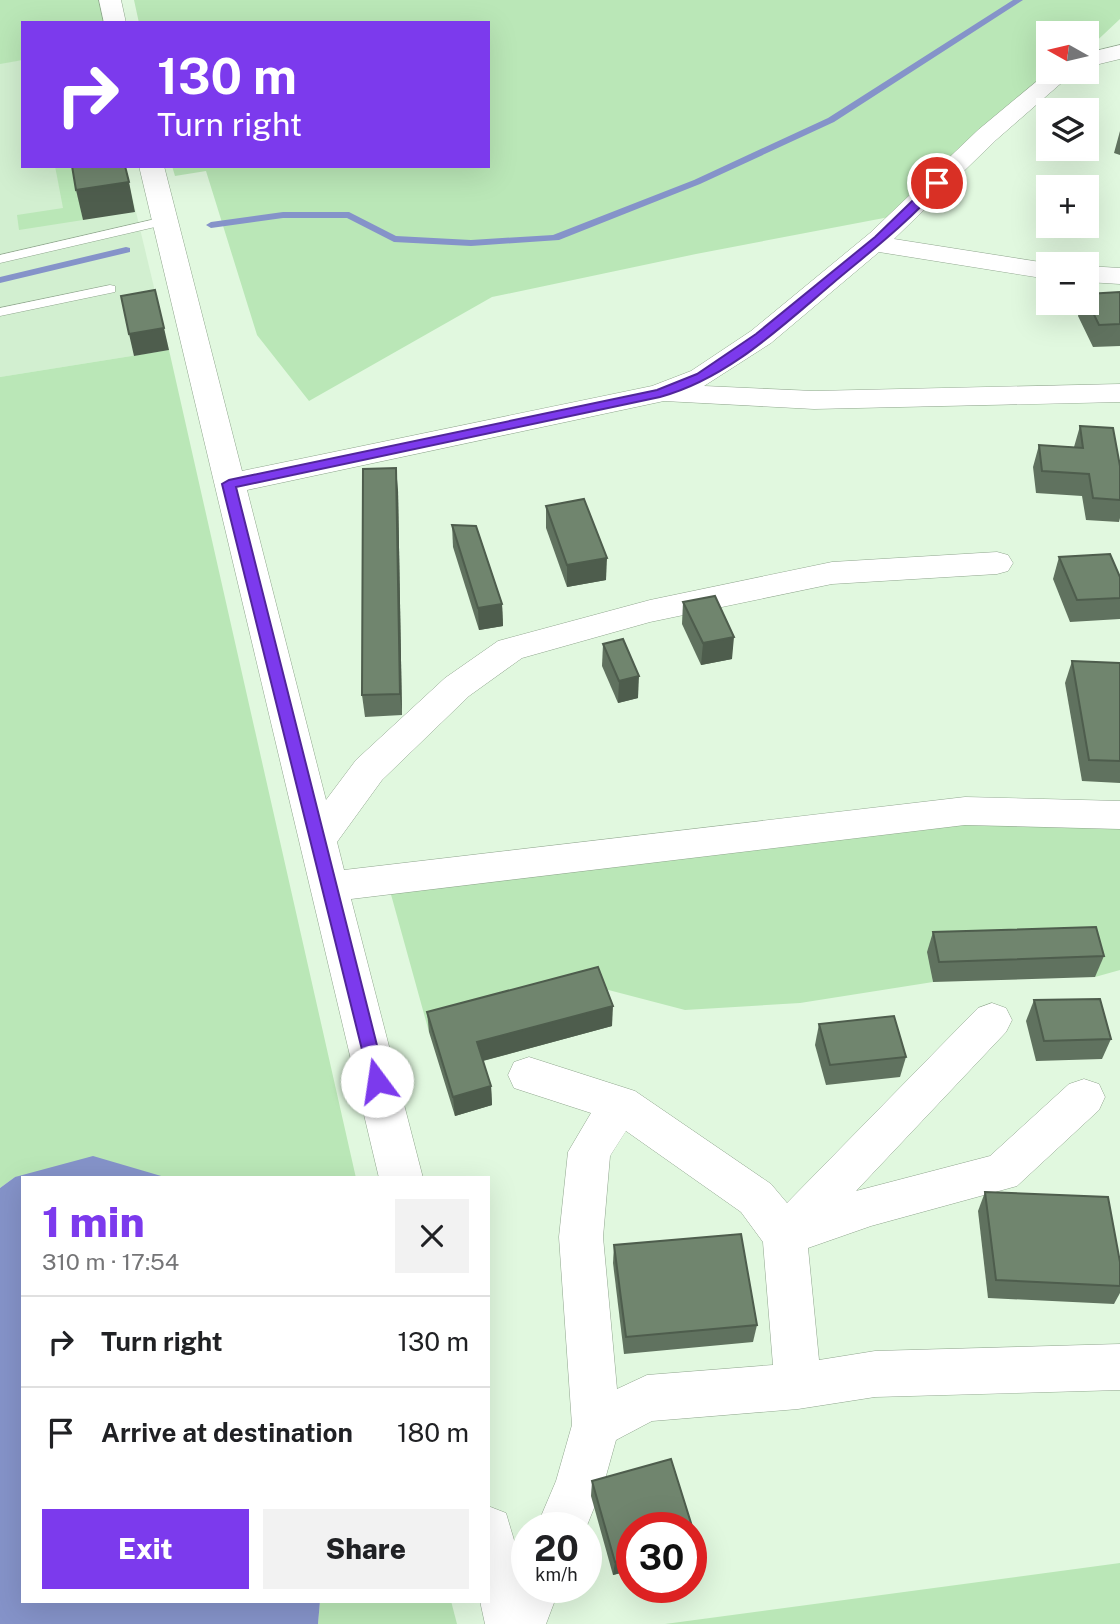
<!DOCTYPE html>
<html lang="en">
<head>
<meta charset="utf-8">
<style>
  body { margin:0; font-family:"Public Sans",sans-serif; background:#f2f2f2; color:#202124; height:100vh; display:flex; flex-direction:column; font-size:26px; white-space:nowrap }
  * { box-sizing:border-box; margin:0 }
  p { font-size:23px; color:#757577 }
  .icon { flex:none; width:38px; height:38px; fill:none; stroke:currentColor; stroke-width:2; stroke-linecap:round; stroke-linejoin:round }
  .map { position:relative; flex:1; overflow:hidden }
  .side { position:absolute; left:21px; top:1176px; width:469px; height:427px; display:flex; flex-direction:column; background:#fff; border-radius:0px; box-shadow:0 7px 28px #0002 }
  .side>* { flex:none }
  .guide { position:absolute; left:21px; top:21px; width:469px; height:147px; border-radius:0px; box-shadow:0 7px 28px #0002; background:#7c3aed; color:#fff; overflow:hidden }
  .needle { width:46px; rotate:278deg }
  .buttons { position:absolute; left:1036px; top:21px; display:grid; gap:14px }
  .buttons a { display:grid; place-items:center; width:63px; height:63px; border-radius:0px; background:#fff; box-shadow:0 7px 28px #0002; font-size:35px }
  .speed { position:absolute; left:511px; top:1512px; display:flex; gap:14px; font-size:35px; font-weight:700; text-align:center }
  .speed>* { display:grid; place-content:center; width:91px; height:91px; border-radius:50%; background:#fff; box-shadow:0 7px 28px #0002; line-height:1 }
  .speed small { font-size:18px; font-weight:400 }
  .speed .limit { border:10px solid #d22; background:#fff; color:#111 }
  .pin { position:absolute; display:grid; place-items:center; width:60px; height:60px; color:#fff; margin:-30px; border:4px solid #fff; border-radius:50%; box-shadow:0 2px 7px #0007 }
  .me { position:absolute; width:77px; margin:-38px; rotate:346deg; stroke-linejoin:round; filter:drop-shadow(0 0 5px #0008) }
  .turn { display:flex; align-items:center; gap:24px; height:147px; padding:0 21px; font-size:32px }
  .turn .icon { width:91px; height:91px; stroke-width:2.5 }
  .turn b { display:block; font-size:49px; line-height:60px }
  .round { display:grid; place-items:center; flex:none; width:74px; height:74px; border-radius:0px; background:#f2f2f2 }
  .headline { display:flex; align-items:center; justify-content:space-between; height:119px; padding:0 21px }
  h1 { font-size:42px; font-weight:800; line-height:52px; color:#7c3aed }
  .action { display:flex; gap:14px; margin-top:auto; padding:14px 21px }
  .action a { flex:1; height:80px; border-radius:0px; background:#7c3aed; color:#fff; font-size:28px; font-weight:800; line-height:80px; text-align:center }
  .action a+a { background:#f2f2f2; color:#202124 }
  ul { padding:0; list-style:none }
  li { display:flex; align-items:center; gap:21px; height:91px; padding:0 21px; border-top:2px solid #e0e0e0 }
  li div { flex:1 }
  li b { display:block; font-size:26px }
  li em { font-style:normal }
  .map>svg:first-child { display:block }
</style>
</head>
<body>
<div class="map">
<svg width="1120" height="1624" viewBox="0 0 1120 1624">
  <rect width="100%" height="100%" fill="#e1f8df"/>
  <path fill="#d2efd0" d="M23,60V166H125L169,350L0,377V63Z"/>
  <g fill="#bae7b7">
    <path d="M0,0H110L115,23H23V60L0,64Z"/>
    <path d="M134,0H1120V19L1087,50V33H1048V72H1062L987,135L905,214L696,254L492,297L309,401L257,335L206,171L175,176L172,166H488V23H139Z"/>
    <path d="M55,166H73L83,220L19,230L17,215L63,208Z"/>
    <path d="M169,350L356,1178L15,1177L0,1188V377Z"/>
    <path d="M965,811L1120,815V970L1095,977L1087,948L928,952L933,982L800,1003L685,1010L597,987L429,1032L387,880Z"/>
    <path d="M1120,1563V1624H665Z"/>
    <path d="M320,1601H451L457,1624H318Z"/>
  </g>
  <path fill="#8593c9" d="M93,1156L168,1178H23V1601H320L318,1624H0V1188L15,1177Z"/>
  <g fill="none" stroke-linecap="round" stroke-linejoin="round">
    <g fill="#8593c9" fill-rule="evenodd">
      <path d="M1013,0H1023L834,122L700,184L559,240L471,246L394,242L347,218H283L211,228L206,225L211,222L283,212H349L396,236L471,240L553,235L694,180L828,118Z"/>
      <path d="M126,247L130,248V252L0,283V277Z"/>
    </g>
    <g stroke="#90a68e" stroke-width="1">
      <g id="service">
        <path d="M164,217L170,221L168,224L0,263V255Z"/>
        <path d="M110,285L115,286V292L0,316V308Z"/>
      </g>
    </g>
    <g stroke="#90a68e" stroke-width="1">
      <g id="minor">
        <path d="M99,0H121L126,23H104Z"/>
        <path d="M1120,45V59L1087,67V53Z"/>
        <path d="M1048,72H1074L996,140L894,239L1053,264H1048V279L879,252L771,343L704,386L814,391L1120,384V402L814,409L664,401L247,490L326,800L356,760L445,678L498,641L650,600L832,562L997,552L1008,555L1013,563L1008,571L997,574L832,584L650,622L522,658L469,696L382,780L337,842L344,870L965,797L1120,801V829L965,825L351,899L423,1178H379L139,166H164L242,471L652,386L691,371L751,331L870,233L978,130Z"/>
        <path d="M1087,266L1120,268V284L1087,282Z"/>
        <path d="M992,1003L1006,1008L1012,1020L1006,1032L856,1191L990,1156L1069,1084L1084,1079L1099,1084L1105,1097L1099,1110L1017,1186L871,1226L808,1248L819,1360L875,1351L1120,1344V1390L875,1397L798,1409L652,1421L616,1440L604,1483L586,1528H536L556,1481L572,1425L559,1237L568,1152L591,1113L514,1088L508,1075L514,1062L529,1057L635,1091L771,1184L787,1203L978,1008ZM626,1131L741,1212L763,1242L773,1365L647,1375L617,1389L603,1237L610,1156Z"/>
        <path d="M488,1506L506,1513L522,1567L527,1565V1587H560L546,1624H485L480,1601H488Z"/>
      </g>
    </g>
    <use href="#service" fill="#fff" fill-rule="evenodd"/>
    <use href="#minor" fill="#fff" fill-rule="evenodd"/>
  </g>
  <g fill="#60725f">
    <path d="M1120,131V155L1114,153Z"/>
    <path d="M1120,292V346L1093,347L1078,316L1081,303H1087V294Z"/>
    <path d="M1080,426L1120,466V518L1119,522L1086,520L1082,496L1036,493L1033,467L1039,445L1074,447Z"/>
    <path d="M398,490L402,715L365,717L362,695Z"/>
    <path d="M546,506L606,580L567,587L546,528Z"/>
    <path d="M452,525L502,604L503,626L479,630L453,547Z"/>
    <path d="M1059,557L1120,577V619L1070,622L1053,579Z"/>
    <path d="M683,602L732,659L701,665L682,624Z"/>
    <path d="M603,644L638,698L618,703L602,666Z"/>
    <path d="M1072,661L1120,663V783L1082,781L1065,683Z"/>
    <path d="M933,932L1104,956L1095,977L933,982L927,952Z"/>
    <path d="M1034,1000L1111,1039L1102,1059L1036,1061L1026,1021Z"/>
    <path d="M427,1012L612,1026L483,1061L491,1086L492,1105L455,1116L429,1032Z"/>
    <path d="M819,1024L906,1057L900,1077L826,1085L815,1045Z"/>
    <path d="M985,1192L1120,1262V1293L1114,1304L988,1298L978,1211Z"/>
    <path d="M614,1245L757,1325L753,1342L624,1354L613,1263Z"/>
    <path d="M592,1481L632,1528V1570L613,1575L591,1496Z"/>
  </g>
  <g fill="#4e5d4d">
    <path d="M129,182L135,212L83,220L76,190Z"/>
    <path d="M164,328L169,350L134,356L129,334Z"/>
    <path d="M396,468L398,490L402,715L400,694Z"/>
    <path d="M607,558L606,580L567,587V565Z"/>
    <path d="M502,604L503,626L479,630L478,608Z"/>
    <path d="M734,637L732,659L701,665L703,643Z"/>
    <path d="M639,676L638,698L618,703L619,681Z"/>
    <path d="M613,1006L612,1026L478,1062L477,1042Z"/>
    <path d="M491,1086L492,1105L455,1116L453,1097Z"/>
    <path d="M696,1539L693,1554H691V1541Z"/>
    <path d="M632,1557V1570L613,1575L615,1562Z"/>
  </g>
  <g fill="#70856e" stroke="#4e5d4d" stroke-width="2">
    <path d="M72,166H125L129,182L76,190Z"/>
    <path d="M155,290L164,328L129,334L121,296Z"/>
    <path d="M1120,292V324L1099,325L1087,300V294Z"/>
    <path d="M1080,426L1113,428L1120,466V500L1093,498L1089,474L1042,471L1039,445L1083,448Z"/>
    <path d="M396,468L400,694L362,695L363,469Z"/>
    <path d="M584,499L607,558L567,565L546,506Z"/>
    <path d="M452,525L476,526L502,604L478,608Z"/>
    <path d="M1110,554L1120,577V598L1077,600L1059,557Z"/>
    <path d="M715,596L734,637L703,643L683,602Z"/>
    <path d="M623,639L639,676L619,681L603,644Z"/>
    <path d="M1072,661L1120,663V761L1089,760Z"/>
    <path d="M1096,927L1104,956L939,962L933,932Z"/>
    <path d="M598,967L613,1006L477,1042L491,1086L453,1097L427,1012Z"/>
    <path d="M1100,999L1111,1039L1044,1041L1034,1000Z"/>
    <path d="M894,1016L906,1057L830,1065L819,1024Z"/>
    <path d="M985,1192L1108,1197L1120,1262V1286L996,1280Z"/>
    <path d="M741,1234L757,1325L626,1337L614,1245Z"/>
    <path d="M671,1459L696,1539L691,1541V1528H632V1557L615,1562L592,1481Z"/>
  </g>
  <path fill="#7c3aed" stroke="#51269a" stroke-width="2" d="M934,180L943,183C911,220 870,252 833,283C781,327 727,379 660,397L236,487L386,1081L383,1086L377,1089L371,1086L222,484L229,480L657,390L697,374L756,334L875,237Z"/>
</svg>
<div class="buttons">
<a><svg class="needle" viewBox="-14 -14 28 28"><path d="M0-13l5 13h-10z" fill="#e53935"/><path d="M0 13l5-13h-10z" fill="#757577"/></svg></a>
<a><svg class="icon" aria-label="layers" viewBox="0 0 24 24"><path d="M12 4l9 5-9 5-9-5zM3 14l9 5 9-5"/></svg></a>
<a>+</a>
<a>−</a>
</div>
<div class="speed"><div>20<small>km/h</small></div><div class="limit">30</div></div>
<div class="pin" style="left:937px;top:183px;background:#d93025"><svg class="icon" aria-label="arrive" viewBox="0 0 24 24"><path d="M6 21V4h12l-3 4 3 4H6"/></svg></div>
<svg class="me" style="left:377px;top:1081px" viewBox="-20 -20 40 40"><circle r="19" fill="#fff"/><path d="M0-13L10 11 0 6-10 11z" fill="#7c3aed"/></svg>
<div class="guide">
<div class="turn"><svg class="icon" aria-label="right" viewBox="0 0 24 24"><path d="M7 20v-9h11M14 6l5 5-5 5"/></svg><div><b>130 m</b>Turn right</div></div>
</div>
<section class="side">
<div class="headline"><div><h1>1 min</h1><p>310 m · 17:54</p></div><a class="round"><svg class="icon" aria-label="close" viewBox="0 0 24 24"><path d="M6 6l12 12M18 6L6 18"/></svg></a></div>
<ul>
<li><svg class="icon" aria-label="right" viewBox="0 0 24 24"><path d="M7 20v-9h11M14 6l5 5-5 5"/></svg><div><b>Turn right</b></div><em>130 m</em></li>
<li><svg class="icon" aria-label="arrive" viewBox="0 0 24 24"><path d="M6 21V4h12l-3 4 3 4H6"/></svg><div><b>Arrive at destination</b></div><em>180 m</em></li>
</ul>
<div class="action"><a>Exit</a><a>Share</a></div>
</section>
</div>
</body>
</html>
